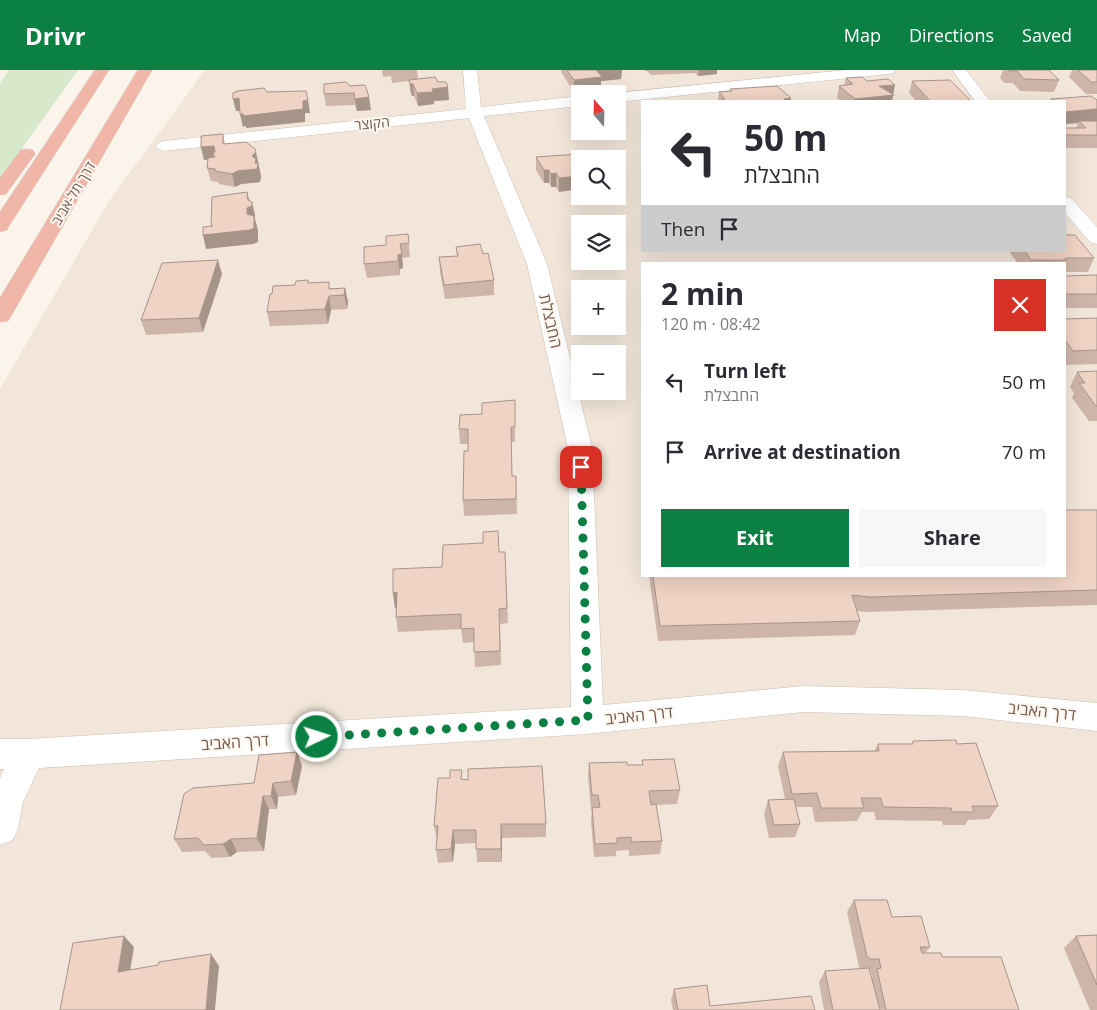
<!DOCTYPE html>
<html lang="en">
<head>
<meta charset="utf-8">
<style>
  body { margin:0; font-family:"Open Sans","Noto Sans Hebrew",sans-serif; background:#f7f7f7; color:#2b2b33; height:100vh; display:flex; flex-direction:column; font-size:19px; white-space:nowrap }
  * { box-sizing:border-box; margin:0 }
  p { font-size:16px; color:#7c7c81 }
  .icon { flex:none; width:28px; height:28px; fill:none; stroke:currentColor; stroke-width:2; stroke-linecap:round; stroke-linejoin:round }
  .map { position:relative; flex:1; overflow:hidden }
  .details { position:absolute; left:641px; top:192px; width:425px; height:315px; display:flex; flex-direction:column; background:#fff; border-radius:0px; box-shadow:0 5px 20px #0002 }
  .details>* { flex:none }
  .top-card { position:absolute; left:641px; top:30px; width:425px; height:152px; border-radius:0px; box-shadow:0 5px 20px #0002; background:#fff; color:#2b2b33; overflow:hidden }
  .needle { width:32px; rotate:340deg }
  .tools { position:absolute; left:571px; top:15px; display:grid; gap:10px }
  .tools a { display:grid; place-items:center; width:55px; height:55px; border-radius:0px; background:#fff; box-shadow:0 5px 20px #0002; font-size:25px }
  .pin { position:absolute; display:grid; place-items:center; width:42px; height:42px; color:#fff; margin:-21px; border-radius:10px; box-shadow:0 2px 8px #0006 }
  .me { position:absolute; width:55px; margin:-28px; rotate:86deg; stroke-linejoin:round; filter:drop-shadow(0 0 4px #0008) }
  .turn { display:flex; align-items:center; gap:18px; height:105px; padding:0 20px; font-size:22px }
  .turn .icon { width:65px; height:65px; stroke-width:2.5 }
  .turn b { display:block; font-size:35px; line-height:42px }
  .then { display:flex; align-items:center; height:48px; padding:0 20px; background:#0003; gap:10px; font-size:19px }
  .round { display:grid; place-items:center; flex:none; width:52px; height:52px; border-radius:0px; background:#f7f7f7 }
  .summary { display:flex; align-items:center; justify-content:space-between; height:85px; padding:0 20px }
  h1 { font-size:30px; font-weight:700; line-height:38px }
  .action { display:flex; gap:10px; margin-top:auto; padding:10px 20px }
  .action a { flex:1; height:58px; border-radius:0px; background:#0b8043; color:#fff; font-size:20px; font-weight:700; line-height:58px; text-align:center }
  .action a+a { background:#f7f7f7; color:#2b2b33 }
  ul { padding:0; list-style:none }
  li { display:flex; align-items:center; gap:15px; height:70px; padding:0 20px }
  li div { flex:1 }
  li b { display:block; font-size:19px }
  li em { font-style:normal }
  header { display:flex; align-items:center; gap:30px; box-sizing:border-box; height:70px; padding:0 25px; background:#0b8043; color:#fff }
  header strong { font-size:24px }
  nav { display:flex; gap:28px; margin-inline-start:auto; font-size:18px }
  .map>svg:first-child { display:block }
</style>
</head>
<body>
<header>
<strong>Drivr</strong>
<nav><a>Map</a><a>Directions</a><a>Saved</a></nav>
</header>
<div class="map">
<svg width="1097" height="940" viewBox="0 0 1097 940">
  <rect width="100%" height="100%" fill="#fbf4eb"/>
  <path fill="#f2e6da" fill-rule="evenodd" d="M205,0H1097V940H0V319L109,131ZM580,24H618V61H580ZM642,31H1065V181H642ZM580,89H618V126H580ZM580,154H618V191H580ZM642,194H1065V506H642ZM580,219H618V256H580ZM580,284H618V321H580Z"/>
  <path fill="#d8e8ca" d="M9,0H78L0,109V13Z"/>
  <g fill="none" stroke-linecap="round" stroke-linejoin="round">
    <g stroke="#cfbeb3" stroke-width="1">
      <g id="street">
        <path d="M463,0H477L481,37L580,26V36L484,46L547,194L592,378L603,635L803,616L963,620L1097,633V661L963,646L803,642L587,664L39,698L23,732L18,758L13,770L0,775V708L4,699H0V669H28L571,637L568,378L527,194L469,48L164,81L158,79L156,76L158,73L164,71L466,39Z"/>
        <path d="M846,0H895L893,3L888,4L618,32V23Z"/>
      </g>
    </g>
    <g stroke="#d2beb1" stroke-width="1">
      <g id="secondary">
        <path d="M952,0H966L990,31H975Z"/>
        <path d="M1065,127L1071,128L1097,157V174L1090,172L1065,143Z"/>
      </g>
    </g>
    <g stroke="#d8d1ce" stroke-width="1">
      <g id="highway">
        <path d="M95,0H109L9,156L7,160L0,162V142Z"/>
        <path d="M138,0H152L11,246L8,251L0,252V228Z"/>
        <path d="M27,79L33,80L35,84L6,124L0,125V108L21,80Z"/>
      </g>
    </g>
    <use href="#street" fill="#fff" fill-rule="evenodd"/>
    <use href="#secondary" fill="#fff" fill-rule="evenodd"/>
    <use href="#highway" fill="#f0b6a7" fill-rule="evenodd"/>
  </g>
  <g fill="#ceb5a9" fill-rule="evenodd">
    <path d="M382,0H417L418,9L438,12L449,30L434,31V34L418,36L414,26H412L410,22L409,11L392,13L391,6L383,7Z"/>
    <path d="M561,0H622L621,9L601,11V19L574,22L561,2Z"/>
    <path d="M644,0H717V4L698,6L695,3L651,5L647,1H645Z"/>
    <path d="M1003,0H1049L1059,10L1054,22L1020,21L1013,13H1005L1000,8Z"/>
    <path d="M1072,0H1097V24H1086L1069,7Z"/>
    <path d="M846,8L867,11L893,25L892,31H841L837,28L839,16L844,15Z"/>
    <path d="M912,11L971,31H916L909,23Z"/>
    <path d="M346,12L371,40L357,41L355,35L326,36L324,24Z"/>
    <path d="M730,19L791,28V31H718L719,22L730,21Z"/>
    <path d="M1051,29L1097,30V78H1065V58H1076L1078,53L1065,54V31H1050Z"/>
    <path d="M223,64L225,74L255,79L261,106L260,112L241,114L235,117L219,114L218,112L211,111L207,98L208,89L204,90L201,77Z"/>
    <path d="M595,83L559,122L556,117H551L549,113H544L536,100V87Z"/>
    <path d="M408,164L410,187L402,188L403,198L400,199V205L367,208L364,194L386,175Z"/>
    <path d="M456,177L483,184L494,210V225L445,229L440,202L439,187L457,186Z"/>
    <path d="M1009,181H1065L1094,188L1088,202H1065V194H1018Z"/>
    <path d="M222,204L203,262L146,265L141,250Z"/>
    <path d="M1097,205V238H1065V206Z"/>
    <path d="M308,210L309,213L330,218H345L348,232L347,239L331,240L328,254L270,256L267,242L272,224Z"/>
    <path d="M1097,248V294L1066,295L1065,293V249Z"/>
    <path d="M1097,301V351H1089L1072,328L1074,323L1070,317L1077,302Z"/>
    <path d="M515,330V372H511L512,406H516L517,444L464,446L463,430L468,374H460L459,359L482,344Z"/>
    <path d="M1097,440V535L865,542L857,541L860,551L855,565L658,571L649,506H1065Z"/>
    <path d="M499,482H505L508,553L500,554L501,595L475,597L474,572L463,573L461,559L398,562L396,547V538H395L393,523L442,497Z"/>
    <path d="M913,671L957,674L998,736L989,749L968,750L965,755H943L942,751L876,750L874,742H862L857,751L815,752L812,737H796L800,754L795,767L769,768L764,744L768,730L785,729L778,696L783,682L874,681L878,674H911Z"/>
    <path d="M642,690L680,720L677,734L656,735L662,771L660,784L629,786V780L616,781V786L594,787L591,751L592,739H591L588,707L589,693L627,695H642Z"/>
    <path d="M302,696L296,725L278,727L277,739H269L264,781L237,782L230,787L211,788L205,781L182,782L174,769L254,713Z"/>
    <path d="M464,709L546,754V767L502,768V792H477L476,773L455,774L453,792L438,793L436,780L437,770L434,756Z"/>
    <path d="M854,830L892,847L930,877L925,883L942,887L1019,940H824L819,912L825,901L860,899L859,897L847,842ZM870,901H871L872,905L871,907Z"/>
    <path d="M1097,865V940H1090L1064,878L1076,866Z"/>
    <path d="M674,919L710,936L815,940H673L671,930Z"/>
  </g>
  <g fill="#a79489">
    <path d="M596,0H622L621,9L601,11V19L574,22V10Z"/>
    <path d="M699,0H717V4L698,6Z"/>
    <path d="M410,14H413L414,26H412Z"/>
    <path d="M895,15L892,31H855V29L879,16Z"/>
    <path d="M448,17L449,30L434,31V34L418,36L417,23L432,19Z"/>
    <path d="M369,27L371,40L357,41L355,29Z"/>
    <path d="M239,28L242,41H236L233,29Z"/>
    <path d="M791,28V31H784V29Z"/>
    <path d="M308,30L310,43H305V52L246,58V56L243,57L240,44Z"/>
    <path d="M1097,39V51H1079L1078,53L1065,54V42Z"/>
    <path d="M214,76L216,89L213,83L214,89L204,90L201,77Z"/>
    <path d="M256,82L261,106L260,112L241,114L235,117L232,104L252,86Z"/>
    <rect x="544" y="100" width="5" height="13"/>
    <path d="M556,103V117H551V104Z"/>
    <path d="M580,106V119L559,122V108Z"/>
    <path d="M247,122L251,137L252,132L255,145V149L258,160V172L253,174L206,179L203,165L247,144Z"/>
    <path d="M402,184L403,198L400,199V205L398,185Z"/>
    <path d="M218,190L222,204L203,262L199,248Z"/>
    <path d="M345,218L348,232L347,239L344,225Z"/>
    <path d="M329,226L331,240L328,254L325,239Z"/>
    <path d="M397,522L400,537L395,538L393,523Z"/>
    <path d="M297,682L302,696L296,725L291,711Z"/>
    <path d="M273,713L278,727L277,739L271,726Z"/>
    <path d="M263,726L269,739L264,781L257,768Z"/>
    <path d="M501,754L502,768V792L501,779Z"/>
    <path d="M453,760L455,774L453,792L451,779Z"/>
    <path d="M231,769L237,782L230,787L223,774Z"/>
    <path d="M124,866L134,877L128,913L118,902Z"/>
    <path d="M211,884L219,896L215,940H206Z"/>
  </g>
  <g fill="#efd3c4" stroke="#a79489">
    <path d="M567,0H596L602,7L574,10Z"/>
    <path d="M1008,0H1049L1059,10L1024,9L1017,1H1009Z"/>
    <path d="M1078,0H1097V12H1091Z"/>
    <path d="M435,7L438,12H446L448,17L432,19L433,22L417,23L413,14H410L409,10Z"/>
    <path d="M862,7L867,11L888,9L895,15L879,16L894,25L855,29L839,16L853,14L846,8Z"/>
    <path d="M950,10L971,31H930L912,11Z"/>
    <path d="M346,12L350,16L365,15L369,27L355,29L354,23L324,24V14Z"/>
    <path d="M777,16L791,28L784,29L787,31H724L722,29H725L719,22L732,21L730,19Z"/>
    <path d="M264,18L267,22L306,21L308,30L303,31V39L244,46L243,44H240L239,28L233,29V23L238,21Z"/>
    <path d="M1091,26L1097,30V39L1065,42V31H1055L1051,29Z"/>
    <path d="M1079,51H1097V65H1065V58H1086Z"/>
    <path d="M223,64V74L246,72L255,79L256,82L252,86L256,89L255,93H258L257,99L237,101L232,104L215,101V99L207,98L208,88L215,87L213,83L215,82L214,76L201,77V66Z"/>
    <path d="M595,83L598,89H580V106L559,108L556,103L551,104L549,100H544L536,87Z"/>
    <path d="M247,122L248,130L252,132V136L247,138V144L254,146V158L250,160L203,165V157L213,156L211,155L212,127Z"/>
    <path d="M408,164L409,173L400,174L402,184L398,185V191L364,194V177L386,175V166Z"/>
    <path d="M1065,165H1075L1094,188H1065L1066,190H1031L1025,181H1065Z"/>
    <path d="M480,174L483,184L488,183L494,210L444,215L439,187L458,186L456,177Z"/>
    <path d="M218,190L199,248L141,250L162,193Z"/>
    <path d="M1097,205V224H1065V206Z"/>
    <path d="M308,210V213L329,212V219L345,218L344,225L329,226L325,239L267,242L270,224H272L273,216L295,215L296,211Z"/>
    <path d="M1097,248V280L1073,281L1065,270V249Z"/>
    <path d="M1097,301V336H1096L1079,313H1085L1077,302Z"/>
    <path d="M515,330V357H511L512,406H516V429L463,430L464,381H468V359H459L460,345L482,344V333Z"/>
    <path d="M1065,440H1097V520L870,527L852,525L860,551L660,556L653,506H1065Z"/>
    <path d="M498,461L499,482H505L507,538L499,539L500,581L474,582V558L461,559V544L396,547L397,522L393,523V499L442,497L443,475L483,473V462Z"/>
    <path d="M956,670L957,674L976,673L998,736H972L974,742H952L951,738L883,737L881,728H861L864,738H821L817,723L792,724L783,682L879,681L878,674H913V671Z"/>
    <path d="M297,682L291,711L273,713L271,726H263L257,768L231,769L223,774L204,775L198,768L174,769L184,724L193,718L254,713L259,685Z"/>
    <path d="M674,689L680,720L649,721L651,735L656,734L662,771L631,772V767L617,768V773L595,774L592,738L600,737L598,725H592L589,693L627,692V695H643L642,690Z"/>
    <path d="M542,696L546,754H501V779H476V760H453L451,779L436,780L438,756H434L438,708H450V700H462L461,709L468,710V699Z"/>
    <path d="M794,729L800,754L774,755L768,730Z"/>
    <path d="M854,830H887L892,847L921,846L930,877H920L922,883H941L942,887H1001L1019,940H886L877,899L881,898L879,889H870L867,886Z"/>
    <path d="M1097,865V915L1076,866Z"/>
    <path d="M124,866L118,902L158,895L159,892L211,884L206,940H60L73,873Z"/>
    <path d="M869,898L880,940H833L825,901Z"/>
    <path d="M707,915L710,936L811,926L815,940H678L674,919Z"/>
  </g>
  <g fill="none" stroke-linecap="round" stroke-linejoin="round">
    <path stroke="#0b8043" stroke-width="9" stroke-dasharray="0 16.2" d="M317,667L588,650L581,397"/>
  </g>
  <g text-anchor="middle" dominant-baseline="central" stroke-width="4" stroke-linejoin="round" paint-order="stroke">
    <g font-size="14" fill="#755a4f" stroke="#fef8f1">
      <text transform="translate(372 53) rotate(-6)">הקוצר</text>
      <text transform="translate(73 123) rotate(-59)">דרך תל-אביב</text>
    </g>
    <g font-size="16" fill="#755a4f" stroke="#fef8f1">
      <text transform="translate(551 251) rotate(77)">החבצלת</text>
      <text transform="translate(1042 641) rotate(6)">דרך האביב</text>
      <text transform="translate(639 645) rotate(-6)">דרך האביב</text>
      <text transform="translate(235 672) rotate(-4)">דרך האביב</text>
    </g>
  </g>
</svg>
<div class="tools">
<a><svg class="needle" viewBox="-14 -14 28 28"><path d="M0-13l5 13h-10z" fill="#e53935"/><path d="M0 13l5-13h-10z" fill="#7c7c81"/></svg></a>
<a><svg class="icon" aria-label="search" viewBox="0 0 24 24"><circle cx="10" cy="10" r="6"/><path d="M15 15l6 6"/></svg></a>
<a><svg class="icon" aria-label="layers" viewBox="0 0 24 24"><path d="M12 4l9 5-9 5-9-5zM3 14l9 5 9-5"/></svg></a>
<a>+</a>
<a>−</a>
</div>
<div class="pin" style="left:581px;top:397px;background:#d93025"><svg class="icon" aria-label="arrive" viewBox="0 0 24 24"><path d="M6 21V4h12l-3 4 3 4H6"/></svg></div>
<svg class="me" style="left:317px;top:667px" viewBox="-20 -20 40 40"><circle r="17" fill="#0b8043" stroke="#fff" stroke-width="3"/><path d="M0-11L8 9 0 5-8 9z" fill="#fff"/></svg>
<div class="top-card">
<div class="turn"><svg class="icon" aria-label="left" viewBox="0 0 24 24"><path d="M17 20v-9H6M10 6l-5 5 5 5"/></svg><div><b>50 m</b>החבצלת</div></div>
<div class="then">Then<svg class="icon" aria-label="arrive" viewBox="0 0 24 24"><path d="M6 21V4h12l-3 4 3 4H6"/></svg></div>
</div>
<section class="details">
<div class="summary"><div><h1>2 min</h1><p>120 m · 08:42</p></div><a class="round" style="background:#d93025;color:#fff"><svg class="icon" aria-label="close" viewBox="0 0 24 24"><path d="M6 6l12 12M18 6L6 18"/></svg></a></div>
<ul>
<li><svg class="icon" aria-label="left" viewBox="0 0 24 24"><path d="M17 20v-9H6M10 6l-5 5 5 5"/></svg><div><b>Turn left</b><p>החבצלת</p></div><em>50 m</em></li>
<li><svg class="icon" aria-label="arrive" viewBox="0 0 24 24"><path d="M6 21V4h12l-3 4 3 4H6"/></svg><div><b>Arrive at destination</b></div><em>70 m</em></li>
</ul>
<div class="action"><a>Exit</a><a>Share</a></div>
</section>
</div>
</body>
</html>
